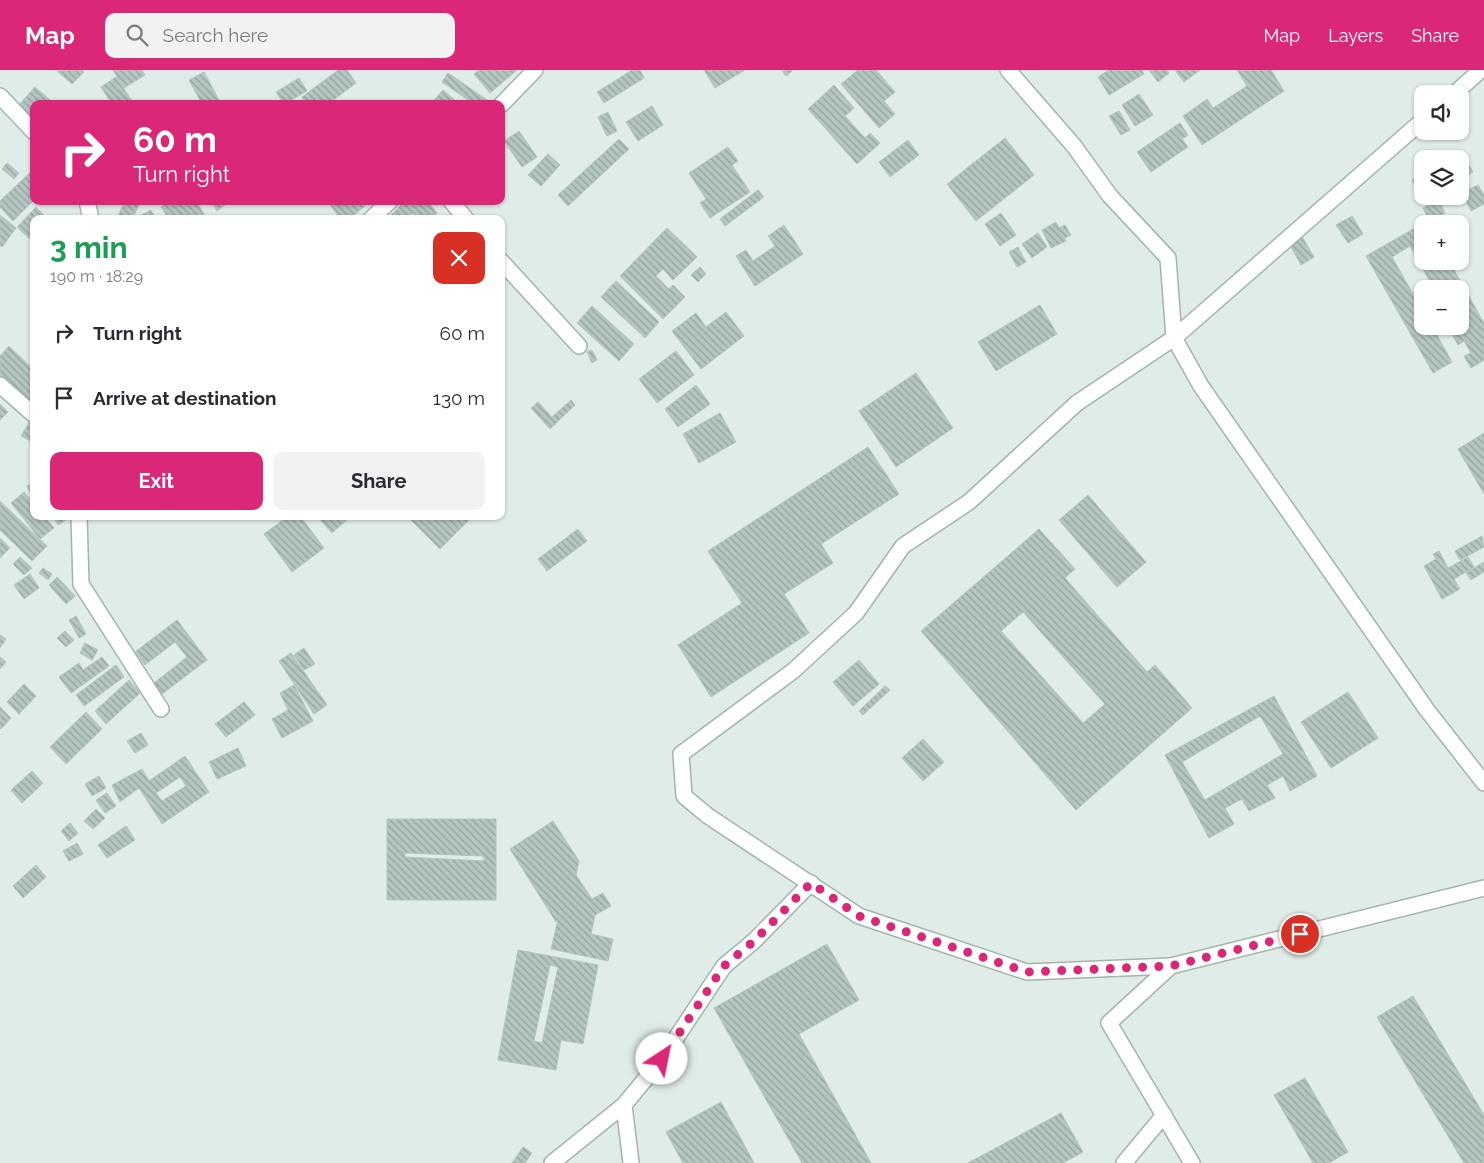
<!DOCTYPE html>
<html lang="en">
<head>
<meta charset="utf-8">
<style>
  body { margin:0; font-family:Raleway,sans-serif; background:#f2f2f3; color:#2b2b33; height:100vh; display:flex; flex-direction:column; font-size:19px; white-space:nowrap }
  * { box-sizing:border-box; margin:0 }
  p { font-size:16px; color:#7c7c81 }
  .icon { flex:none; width:28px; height:28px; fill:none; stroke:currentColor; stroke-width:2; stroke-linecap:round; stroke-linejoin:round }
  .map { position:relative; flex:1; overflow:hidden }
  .drawer { position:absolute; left:30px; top:145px; width:475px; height:305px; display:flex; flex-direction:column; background:#fff; border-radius:10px; box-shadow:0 1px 4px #0004 }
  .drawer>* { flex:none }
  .top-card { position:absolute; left:30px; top:30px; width:475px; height:105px; border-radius:10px; box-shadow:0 1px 4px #0004; background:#db2777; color:#fff; overflow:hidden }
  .controls { position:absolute; left:1414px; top:15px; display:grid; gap:10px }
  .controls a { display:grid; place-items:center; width:55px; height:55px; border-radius:10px; background:#fff; box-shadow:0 1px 4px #0004; font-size:25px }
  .pin { position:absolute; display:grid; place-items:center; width:42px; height:42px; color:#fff; margin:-21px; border:2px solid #fff; border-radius:50%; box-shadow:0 1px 5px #0007 }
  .me { position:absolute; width:55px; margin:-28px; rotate:34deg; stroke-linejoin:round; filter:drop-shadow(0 0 4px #0008) }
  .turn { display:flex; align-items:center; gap:18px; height:105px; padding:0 20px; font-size:22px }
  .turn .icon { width:65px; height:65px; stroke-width:2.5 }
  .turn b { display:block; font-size:35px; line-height:42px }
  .round { display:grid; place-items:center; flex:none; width:52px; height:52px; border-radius:10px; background:#f2f2f3 }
  .overview { display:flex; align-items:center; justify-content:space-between; height:85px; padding:0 20px }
  h1 { font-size:30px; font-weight:700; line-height:38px; color:#1e9e55 }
  .button { display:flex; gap:10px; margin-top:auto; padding:10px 20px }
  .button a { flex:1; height:58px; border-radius:10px; background:#db2777; color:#fff; font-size:20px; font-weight:700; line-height:58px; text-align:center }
  .button a+a { background:#f2f2f3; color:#2b2b33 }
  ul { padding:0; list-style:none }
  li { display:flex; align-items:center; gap:15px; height:65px; padding:0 20px }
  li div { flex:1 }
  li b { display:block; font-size:19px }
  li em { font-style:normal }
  header { display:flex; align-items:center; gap:30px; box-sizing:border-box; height:70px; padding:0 25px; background:#db2777; color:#fff }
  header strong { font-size:24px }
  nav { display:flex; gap:28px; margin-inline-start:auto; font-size:18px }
  .search { width:350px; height:45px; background:#f2f2f3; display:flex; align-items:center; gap:12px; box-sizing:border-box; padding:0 18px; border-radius:10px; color:#7c7c81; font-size:19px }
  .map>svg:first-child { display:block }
</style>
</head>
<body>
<header>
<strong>Map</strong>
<div class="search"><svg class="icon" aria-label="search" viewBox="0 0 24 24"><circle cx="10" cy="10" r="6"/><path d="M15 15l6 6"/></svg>Search here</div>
<nav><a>Map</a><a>Layers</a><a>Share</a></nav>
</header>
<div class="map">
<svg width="1484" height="1093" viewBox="0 0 1484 1093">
  <defs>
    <pattern id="building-back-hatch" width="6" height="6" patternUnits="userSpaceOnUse" patternTransform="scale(1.25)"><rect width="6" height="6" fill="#b5c6c1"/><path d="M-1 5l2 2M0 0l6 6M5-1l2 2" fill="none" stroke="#93a29e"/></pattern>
  </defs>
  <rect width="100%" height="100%" fill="#e0ece7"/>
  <g fill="url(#building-back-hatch)" stroke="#b2c5bf" fill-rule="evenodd">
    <path d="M82,0L84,2L72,14L57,1Z"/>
    <path d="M113,0H142L145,5L124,18Z"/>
    <path d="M338,0H347L356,13L328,34H306L302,27Z"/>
    <path d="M479,0H517L490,23L474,4Z"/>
    <path d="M632,0H640L644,8L604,33L597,22Z"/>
    <path d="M704,0H745L715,18Z"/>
    <path d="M782,0H793L786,6Z"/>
    <path d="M858,0H876L895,22L884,31L895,44L879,58L841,14Z"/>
    <path d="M1109,0H1142L1144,4L1109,25L1098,7Z"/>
    <path d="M1149,0H1167L1169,3L1158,12Z"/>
    <path d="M1175,0H1200L1184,12Z"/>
    <path d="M1237,0H1271L1284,21L1202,75L1183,46L1207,29L1213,38L1247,16Z"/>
    <path d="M204,2L220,32L216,34H202L189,10Z"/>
    <path d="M448,3L490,32L488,34H474L442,12Z"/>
    <path d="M116,7L132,31L127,34H112L101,17Z"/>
    <path d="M299,8L307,21L284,34L276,22Z"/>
    <path d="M834,15L854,38L845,46L865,68L870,63L880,73L857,94L808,39Z"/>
    <path d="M35,17L50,30L47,34H34V48L19,35Z"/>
    <path d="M443,20L456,31L454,34H431Z"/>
    <path d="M1139,24L1153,45L1135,56L1122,35Z"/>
    <path d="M652,36L663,55L638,71L626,52Z"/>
    <path d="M1119,41L1130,60L1121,65L1109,46Z"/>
    <path d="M608,42L617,61L607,66L598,47Z"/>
    <path d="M1180,53L1188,65L1182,69L1188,77L1151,102L1137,82Z"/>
    <path d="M519,61L537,87L522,97L504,71Z"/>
    <path d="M1005,68L1034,105L976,151L947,114Z"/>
    <path d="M619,69L629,79L568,136L558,125Z"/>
    <path d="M908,70L919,85L890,107L879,92Z"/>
    <path d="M728,77L738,91L732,95L750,122L710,148L700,133L706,129L689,103Z"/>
    <path d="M548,84L560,95L541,116L528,105Z"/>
    <path d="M1467,92L1473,102L1460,109V96Z"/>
    <path d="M7,93L19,103L14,109L2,99Z"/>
    <path d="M34,99V130L13,151L0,137V131Z"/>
    <path d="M1422,105V126H1431L1419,132L1414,122L1417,119L1412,110Z"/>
    <path d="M1478,115L1484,125V134L1471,141L1462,123Z"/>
    <path d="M758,120L764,127L725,156L720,149Z"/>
    <path d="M1460,121L1462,126L1442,136L1437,126H1460Z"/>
    <path d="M1438,130L1445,143L1430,152L1423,138Z"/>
    <path d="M125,131H132L139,135L132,149L118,146Z"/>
    <path d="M169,131H196L207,149H169L161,137Z"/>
    <path d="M211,131H230L217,141Z"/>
    <path d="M327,131H371L349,149H341Z"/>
    <path d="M405,131H427L437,143L430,149H417L413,143L406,149H387Z"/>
    <path d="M36,137L48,149H34V173L17,157Z"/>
    <path d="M151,140L156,149H137L136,148Z"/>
    <path d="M1001,143L1016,165L1000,176L985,154Z"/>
    <path d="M0,145L16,158L2,177L0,175Z"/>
    <path d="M1352,146L1363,164L1348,173L1336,155Z"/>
    <path d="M1056,152L1059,158L1065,155L1071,165L1065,168L1066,171L1051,178L1042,160Z"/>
    <path d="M1422,154V191H1449L1484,253V290L1471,298L1464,286L1471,283L1464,271L1458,275L1448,257L1441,262L1437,256H1460V219H1434L1410,176L1392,187L1422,240V256H1432L1452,292L1433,303L1366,186Z"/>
    <path d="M784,155L803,184L755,216L736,186L746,180L753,191L775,176L768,166Z"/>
    <path d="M667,158L697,187L673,210L663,199L656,206L669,219L673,215L685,227L663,249L620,206Z"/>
    <path d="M1038,163L1047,177L1032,188L1022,174Z"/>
    <path d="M1303,168L1314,187L1301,195L1290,175Z"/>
    <path d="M1018,177L1026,192L1017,197L1009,182Z"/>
    <path d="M700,197L706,204L698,212L691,205Z"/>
    <path d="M616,211L659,252L645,268L601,227Z"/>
    <path d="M1040,235L1057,264L996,301L978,272Z"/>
    <path d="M592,236L634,274L619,291L577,253Z"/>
    <path d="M726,242L744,266L701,299L672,261L696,243L706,257Z"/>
    <path d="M9,276L34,300L32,315L34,339L0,307V286Z"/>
    <path d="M592,280L597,290L592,293L587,282Z"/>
    <path d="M676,281L694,305L657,333L639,309Z"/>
    <path d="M916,303L953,358L896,397L859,341Z"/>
    <path d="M696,315L710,334L678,357L665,339Z"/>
    <path d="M571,330L575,335L550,359L531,338L538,332L552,347Z"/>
    <path d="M0,334L8,342L0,350Z"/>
    <path d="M720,343L736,372L699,393L683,364Z"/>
    <path d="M30,351L34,354V373L21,366Z"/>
    <path d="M1484,363V424L1458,379Z"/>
    <path d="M868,377L899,424L821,474L833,493L784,524L809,563L711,627L678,575L742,533L708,481Z"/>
    <path d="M34,413V430L27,416Z"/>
    <path d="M24,422L34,434V446H44L54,458L40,469L11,433Z"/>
    <path d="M1088,425L1146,492L1117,517L1059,450Z"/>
    <path d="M0,431L47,476L32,491L0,460Z"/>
    <path d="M53,446H72L58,455Z"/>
    <path d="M288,446H300L324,478L292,502L264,464Z"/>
    <path d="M317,446H351L332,463Z"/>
    <path d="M407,446H473L440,479Z"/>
    <path d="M578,459L587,471L547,501L538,489Z"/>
    <path d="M1039,459L1075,499L1065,508L1147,602L1155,595L1192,638L1076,740L921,561ZM1023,542L1105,634L1083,653L1001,561Z"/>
    <path d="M1482,466L1484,477L1460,490L1455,481Z"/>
    <path d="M0,468L10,478L0,488Z"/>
    <path d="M1439,481L1448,498L1468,487L1474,497L1454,509L1460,519L1442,529L1424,496L1436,489L1433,484Z"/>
    <path d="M20,487L32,498L24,505L13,494Z"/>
    <path d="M1484,492V502L1471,510L1466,503Z"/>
    <path d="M43,498L52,504L48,510L39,503Z"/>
    <path d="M30,504L39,518L24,529L14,515Z"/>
    <path d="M57,507L75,526L66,534L49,515Z"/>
    <path d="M76,546L86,564L79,568L69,550Z"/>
    <path d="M177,550L207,590L162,624L154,613L187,587L175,572L145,595L135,582Z"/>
    <path d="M65,561L74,570L66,577L57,568Z"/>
    <path d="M0,565L6,569L0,578Z"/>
    <path d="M85,573L98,580L92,590L80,583Z"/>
    <path d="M304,578L315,594L304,600L294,585Z"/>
    <path d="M291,583L327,635L314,644L279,591Z"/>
    <path d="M0,587L6,592L0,599Z"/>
    <path d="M102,587L109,596L71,623L59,607L79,593L83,600Z"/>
    <path d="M859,590L879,614L853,636L833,612Z"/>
    <path d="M116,595L124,607L84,636L76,625Z"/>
    <path d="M129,610L140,623L106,654L95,641Z"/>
    <path d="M24,614L36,626L19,644L7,632Z"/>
    <path d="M294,615L313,651L282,668L272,649L288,640L280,623Z"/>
    <path d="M885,616L890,620L863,645L859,641Z"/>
    <path d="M1348,622L1378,668L1331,698L1301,652Z"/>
    <path d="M1274,626L1317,706L1290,721L1283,706L1267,715L1275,728L1249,741L1242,729L1225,738L1234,754L1209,768L1165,685ZM1260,646L1283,684L1205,730L1182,692Z"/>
    <path d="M244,632L255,645L226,667L215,654Z"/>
    <path d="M0,637L11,648L1,659L0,658Z"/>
    <path d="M86,642L102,659L66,694L50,677Z"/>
    <path d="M141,663L148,675L135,683L127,671Z"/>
    <path d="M923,669L944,692L923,711L902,688Z"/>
    <path d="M238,678L246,696L217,709L209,692Z"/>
    <path d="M185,686L209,722L162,754L139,718L120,732L112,715L142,699L149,711ZM180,707L186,716L162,731L156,723Z"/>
    <path d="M32,701L43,713L22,733L11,720Z"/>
    <path d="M99,706L106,718L92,726L85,714Z"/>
    <path d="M107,723L116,736L105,743L96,730Z"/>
    <path d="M96,739L105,748L93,759L84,751Z"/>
    <path d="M387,749H496V830H387ZM405,783L484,786V791L405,787Z"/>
    <path d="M553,751L579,791L576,805L592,829L603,823L611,836L595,845L591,864L613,869L608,891L551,879L558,850L556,852L510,779Z"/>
    <path d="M70,753L78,763L69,771L61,761Z"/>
    <path d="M126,756L135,770L107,788L98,775Z"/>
    <path d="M77,773L83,784L69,791L63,781Z"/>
    <path d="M36,795L46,807L23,828L13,816Z"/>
    <path d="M827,874L859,930L799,964L871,1093H802L714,938Z"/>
    <path d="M518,880L598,895L583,974L561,970L556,1000L498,990ZM550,895L558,897L542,973L534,971Z"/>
    <path d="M1413,926L1484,1045V1093H1464L1377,947Z"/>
    <path d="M1305,1008L1348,1082L1329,1093H1313L1274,1025Z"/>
    <path d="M721,1032L754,1093H683L666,1062Z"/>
    <path d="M1061,1043L1083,1082L1063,1093H968Z"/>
    <path d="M523,1077L532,1083L525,1093H512Z"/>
  </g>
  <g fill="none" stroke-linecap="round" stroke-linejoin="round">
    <g stroke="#a3b4af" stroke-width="18">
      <g id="minor">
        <path d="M1008,0L1074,76L1110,126L1168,188L1174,268L1201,316L1427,640L1484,713"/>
        <path d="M1454,24L1481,0"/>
        <path d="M0,26L34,62"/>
        <path d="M501,35L535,0"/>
        <path d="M87,131L91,149"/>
        <path d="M451,131L466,149"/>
        <path d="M371,149L390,131"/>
        <path d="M501,191L579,276"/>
        <path d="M0,315L34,345"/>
        <path d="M79,446L81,514L161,639"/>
        <path d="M1171,896L1027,902L859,846L708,746L684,726L681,684L793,601L856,543L903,476L969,432L1077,333L1174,268L1422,51"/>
        <path d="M552,1093L624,1035"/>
        <path d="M631,1093L624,1035L662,989L724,896L754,871L811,813"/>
        <path d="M1124,1093L1164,1045"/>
        <path d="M1192,1093L1109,953L1171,896L1484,818"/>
      </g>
    </g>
    <use href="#minor" stroke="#fff" stroke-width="15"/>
  </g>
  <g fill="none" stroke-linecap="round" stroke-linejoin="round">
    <path stroke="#db2777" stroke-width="9" stroke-dasharray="0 16.2" d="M662,989L724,896L754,871L811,813L859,846L1027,902L1171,896L1300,864"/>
  </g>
</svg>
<div class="controls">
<a><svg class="icon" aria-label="sound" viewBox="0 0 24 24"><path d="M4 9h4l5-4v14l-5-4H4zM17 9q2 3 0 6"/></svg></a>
<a><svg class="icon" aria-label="layers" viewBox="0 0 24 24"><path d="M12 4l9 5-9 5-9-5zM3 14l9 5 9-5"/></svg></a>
<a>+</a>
<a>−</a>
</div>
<div class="pin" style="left:1300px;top:864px;background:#d93025"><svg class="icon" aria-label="arrive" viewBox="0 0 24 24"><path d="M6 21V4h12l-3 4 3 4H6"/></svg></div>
<svg class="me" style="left:662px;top:989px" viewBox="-20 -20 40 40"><circle r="19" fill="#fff"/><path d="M0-13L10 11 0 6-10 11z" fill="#db2777"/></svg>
<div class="top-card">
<div class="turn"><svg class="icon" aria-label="right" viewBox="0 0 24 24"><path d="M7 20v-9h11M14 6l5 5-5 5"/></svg><div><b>60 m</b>Turn right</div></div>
</div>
<section class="drawer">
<div class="overview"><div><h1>3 min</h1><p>190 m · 18:29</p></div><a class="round" style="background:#d93025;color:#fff"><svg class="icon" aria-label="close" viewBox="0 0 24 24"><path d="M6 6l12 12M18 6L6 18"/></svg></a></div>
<ul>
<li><svg class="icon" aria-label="right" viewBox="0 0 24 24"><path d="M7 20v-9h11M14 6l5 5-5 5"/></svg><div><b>Turn right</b></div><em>60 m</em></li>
<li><svg class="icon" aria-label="arrive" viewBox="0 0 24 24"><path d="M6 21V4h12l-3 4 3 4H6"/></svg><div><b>Arrive at destination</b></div><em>130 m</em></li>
</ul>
<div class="button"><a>Exit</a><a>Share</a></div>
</section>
</div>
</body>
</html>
